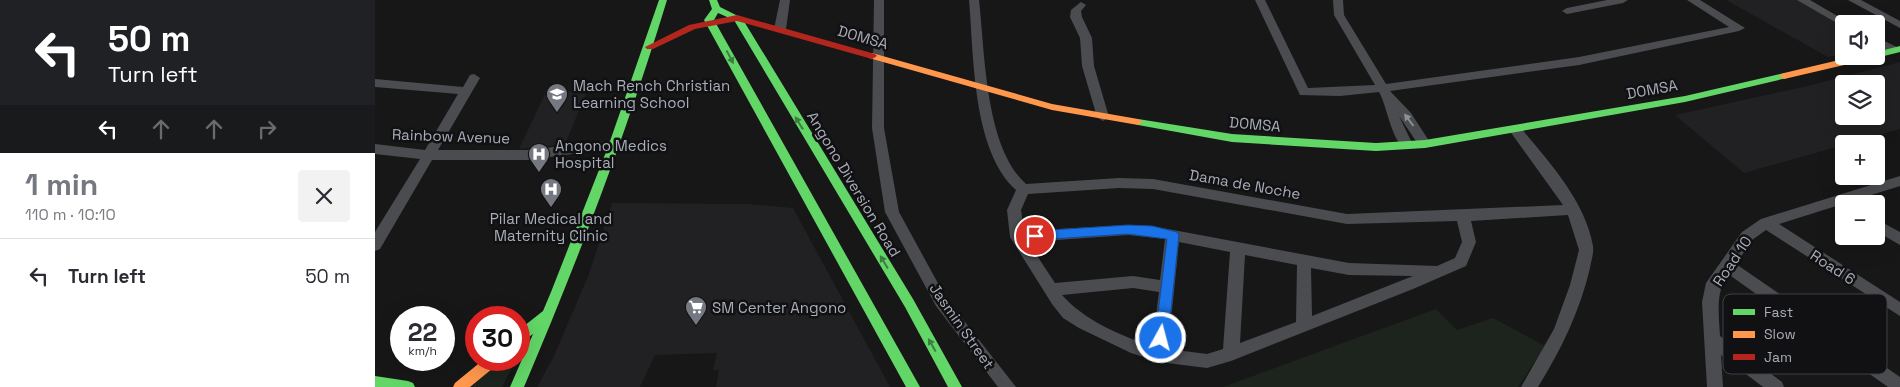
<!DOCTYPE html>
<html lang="en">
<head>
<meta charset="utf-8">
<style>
  body { margin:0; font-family:"Space Grotesk",sans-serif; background:#f2f2f3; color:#2b2b33; height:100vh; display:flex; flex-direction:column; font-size:19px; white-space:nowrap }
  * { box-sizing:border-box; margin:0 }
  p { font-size:16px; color:#7c7c81 }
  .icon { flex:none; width:28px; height:28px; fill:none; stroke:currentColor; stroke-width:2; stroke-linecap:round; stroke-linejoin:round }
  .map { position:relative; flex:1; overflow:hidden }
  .sheet { display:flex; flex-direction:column; background:#fff; width:375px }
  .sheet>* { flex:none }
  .top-card { background:#202124; color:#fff; overflow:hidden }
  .fabs { position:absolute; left:1460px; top:15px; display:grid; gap:10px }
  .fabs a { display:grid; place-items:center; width:50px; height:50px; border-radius:5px; background:#fff; box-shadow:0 5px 20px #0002; font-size:25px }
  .speed { position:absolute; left:15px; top:306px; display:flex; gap:10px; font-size:25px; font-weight:700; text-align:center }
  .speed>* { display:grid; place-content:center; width:65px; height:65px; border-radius:50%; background:#fff; box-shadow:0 5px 20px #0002; line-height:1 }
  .speed small { font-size:12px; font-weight:400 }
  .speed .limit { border:8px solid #d22; background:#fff; color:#111 }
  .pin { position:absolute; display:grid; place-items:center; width:42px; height:42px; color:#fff; margin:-21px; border:2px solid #fff; border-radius:50%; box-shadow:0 1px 5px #0007 }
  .me { position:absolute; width:55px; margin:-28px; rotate:7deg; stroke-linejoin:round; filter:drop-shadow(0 0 4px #0008) }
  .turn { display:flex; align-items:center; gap:18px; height:105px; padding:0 25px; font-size:22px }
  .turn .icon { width:65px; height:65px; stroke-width:2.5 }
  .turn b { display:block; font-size:35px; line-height:42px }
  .lanes { display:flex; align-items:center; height:48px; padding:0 25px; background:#0003; justify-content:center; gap:25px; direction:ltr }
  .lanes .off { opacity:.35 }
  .round { display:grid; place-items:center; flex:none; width:52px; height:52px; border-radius:5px; background:#f2f2f3 }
  .overview { display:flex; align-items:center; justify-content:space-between; height:85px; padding:0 25px }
  h1 { font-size:30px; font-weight:600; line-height:38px; color:#757880 }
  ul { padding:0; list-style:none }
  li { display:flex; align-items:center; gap:15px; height:75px; padding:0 25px; border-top:1px solid #e1e1e2 }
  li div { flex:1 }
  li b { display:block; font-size:19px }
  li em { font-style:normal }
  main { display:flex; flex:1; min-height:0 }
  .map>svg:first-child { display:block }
</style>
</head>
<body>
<main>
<section class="sheet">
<div class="top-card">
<div class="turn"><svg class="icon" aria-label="left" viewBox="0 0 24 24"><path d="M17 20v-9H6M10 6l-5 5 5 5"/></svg><div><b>50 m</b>Turn left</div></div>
<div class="lanes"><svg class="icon" aria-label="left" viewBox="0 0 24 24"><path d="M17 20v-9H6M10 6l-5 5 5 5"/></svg><svg class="icon off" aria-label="ahead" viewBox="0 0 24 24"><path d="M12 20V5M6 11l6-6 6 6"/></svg><svg class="icon off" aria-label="ahead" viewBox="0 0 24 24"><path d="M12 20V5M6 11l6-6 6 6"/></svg><svg class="icon off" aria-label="right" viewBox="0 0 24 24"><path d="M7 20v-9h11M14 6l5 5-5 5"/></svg></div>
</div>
<div class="overview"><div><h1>1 min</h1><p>110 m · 10:10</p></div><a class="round"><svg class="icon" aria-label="close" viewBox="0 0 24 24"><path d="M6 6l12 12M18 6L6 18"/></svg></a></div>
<ul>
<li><svg class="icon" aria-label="left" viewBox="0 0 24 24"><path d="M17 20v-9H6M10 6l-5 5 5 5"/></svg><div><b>Turn left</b></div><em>50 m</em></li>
</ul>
</section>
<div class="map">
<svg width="1525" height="387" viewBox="0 0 1525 387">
  <rect width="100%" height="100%" fill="#171717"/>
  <g fill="#212123" fill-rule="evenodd">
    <path d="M1351,0H1433L1477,24H1469V54L1453,57Z"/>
    <path d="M1525,62V129L1369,173L1300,115L1433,86ZM1469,84H1501V116H1469Z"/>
    <path d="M213,89L190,144L144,149L170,94Z"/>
    <path d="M237,203L373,204L418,208L515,387H341L344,370H338L342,353L280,355L265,387H162L179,356L214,274Z"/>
  </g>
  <g fill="#1d241e">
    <path d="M1061,309L1082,330L1118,318L1170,346L1143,387H848Z"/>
    <path d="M127,360H141L127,387H96Z"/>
  </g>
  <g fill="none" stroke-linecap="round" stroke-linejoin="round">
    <g fill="#4b4c50" fill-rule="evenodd">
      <path d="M405,0H415L411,29L405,32L399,29Z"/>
      <path d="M499,0H509V128L524,212L571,298L641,387H623L561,306L510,212L497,128Z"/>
      <path d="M594,0H604C610,53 610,147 651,184L744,178L778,179L972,214L1188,205L1134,130L1140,126L1145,127C1173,161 1210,200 1218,246C1219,254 1216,261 1215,268C1205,311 1186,350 1163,387H1146L1179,329L1195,285L1204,250L1193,215L1096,221L1101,242L1091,266L1038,289L856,361L832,368L784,362L756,353L704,328L688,318L677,304L635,237L632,210L641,190C597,150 599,56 594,0ZM744,188L778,189L972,224L1082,221L1087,242L1080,258L1062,266L974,263L777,226L753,225L649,231L646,210L653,194ZM753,235L790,239L785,280L758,276L680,283L653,242ZM804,242L855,252L848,349L832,354L793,349ZM870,255L922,265L921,322L865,343ZM936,268L974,275L1038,276L937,316ZM758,288L784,292L777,346C746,336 709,320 687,295Z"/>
      <path d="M880,0H890L933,88L1000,85L959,15L958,0H968L969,15L1011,84L1204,57L1354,27L1312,0H1325L1370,28L1364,31L1204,65L1015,91L1036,113L1056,144L1055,147H1045L1024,116L1038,145L1032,149C1017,145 1012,105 1004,92L965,96L925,95Z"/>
      <path d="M1232,0H1253L1248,3L1192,14L1187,11L1192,8Z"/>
      <path d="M1422,0H1435L1476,24H1469L1467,26Z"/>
      <path d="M1473,0H1486L1525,21V28Z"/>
      <path d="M706,2L711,5L706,11L707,17L717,38L719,66L734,117L728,121L722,117L707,66L705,38L695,17L696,10Z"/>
      <path d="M1501,37L1524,48L1525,51L1516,52L1501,45Z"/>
      <path d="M99,74L105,78L63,150H152L241,140L247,144L241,148L152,160H57L5,249L0,251V232L45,159L0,154V144L50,150L83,94L0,87V79L88,87L95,75Z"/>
      <path d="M1525,176V186L1404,224L1525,302V316L1391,230L1377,240L1361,264L1525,377V387H1513L1353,274C1340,294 1344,314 1345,336L1407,382L1409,387H1388L1346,355L1348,387H1332L1327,302L1331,283L1367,232L1386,219Z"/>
      <path d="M1501,219L1525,232V245L1501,231Z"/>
    </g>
    <g fill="#63d668" fill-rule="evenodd">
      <path d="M284,0H292C252,132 203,260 149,387H135L158,334L144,344V330L168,311L176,292L233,147Z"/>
      <path d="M334,0H342L345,7L367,18L538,299L587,387H573L530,307L359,20L343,13L339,20L545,387H531L329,20L337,9Z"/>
      <path d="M1525,46V52L1501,58L1497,56H1501V52Z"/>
      <path d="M1409,73L1414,76L1412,78L1310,102L1050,148L1001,151L857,142L763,125L758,122L763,119L857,134L1001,143L1050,140L1310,96Z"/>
      <path d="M0,376L33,381L38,383L40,387H0Z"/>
    </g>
    <g fill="#ff974d" fill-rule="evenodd">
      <path d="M497,53L677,104L763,119L768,122L763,125L677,110L494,58V54Z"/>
      <path d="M1481,56H1500L1495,59L1409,79L1404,76L1409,73Z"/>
      <path d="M108,360H125L123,364L95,387H78L80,383Z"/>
    </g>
    <path fill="#b3261e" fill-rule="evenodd" d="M362,15L500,54L502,56L497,59L362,21L320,29L278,49H272L270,47L314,25Z"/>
  </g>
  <defs><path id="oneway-solid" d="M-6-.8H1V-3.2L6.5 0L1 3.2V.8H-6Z" transform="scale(1.25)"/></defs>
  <g fill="#3e7d42">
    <use href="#oneway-solid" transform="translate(355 57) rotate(62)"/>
    <use href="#oneway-solid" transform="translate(424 123) rotate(-122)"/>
    <use href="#oneway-solid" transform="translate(509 262) rotate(-121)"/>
    <use href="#oneway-solid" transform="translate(557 345) rotate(-119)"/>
  </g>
  <use fill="#8c9099" href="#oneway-solid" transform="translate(1034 120) rotate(-127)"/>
  <path fill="#1a73e8" stroke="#114b97" d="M753,225L777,226L802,232L804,235L793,338L791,342H782L780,338L792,239L753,234L660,240L654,236L660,231Z"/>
  <defs>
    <g id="school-pin" transform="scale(1.125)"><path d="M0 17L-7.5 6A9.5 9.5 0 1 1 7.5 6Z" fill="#757880" stroke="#111113"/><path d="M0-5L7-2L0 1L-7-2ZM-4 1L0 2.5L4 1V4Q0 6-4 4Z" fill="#fff"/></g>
    <g id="hospital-pin" transform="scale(1.125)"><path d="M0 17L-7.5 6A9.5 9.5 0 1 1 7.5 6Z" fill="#757880" stroke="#111113"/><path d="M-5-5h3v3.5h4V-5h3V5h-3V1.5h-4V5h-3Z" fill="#fff"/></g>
    <g id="supermarket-pin" transform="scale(1.125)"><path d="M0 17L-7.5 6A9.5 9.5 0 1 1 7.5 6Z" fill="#757880" stroke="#111113"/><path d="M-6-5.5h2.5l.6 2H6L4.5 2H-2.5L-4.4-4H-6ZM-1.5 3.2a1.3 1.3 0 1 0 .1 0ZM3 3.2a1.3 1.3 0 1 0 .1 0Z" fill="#fff"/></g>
  </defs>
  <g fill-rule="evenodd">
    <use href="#school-pin" x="182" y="94"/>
    <use href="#hospital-pin" x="164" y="154"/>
    <use href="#hospital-pin" x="176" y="189"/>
    <use href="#supermarket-pin" x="321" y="307"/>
  </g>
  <g text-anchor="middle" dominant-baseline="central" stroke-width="5" stroke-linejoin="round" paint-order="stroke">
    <g font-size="15" fill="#a8adb8" stroke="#111113">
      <text transform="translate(488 37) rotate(16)">DOMSA</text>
      <text transform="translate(1277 89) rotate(-10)">DOMSA</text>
      <text transform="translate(880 124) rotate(5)">DOMSA</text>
      <text transform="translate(76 136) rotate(2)">Rainbow Avenue</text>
      <text transform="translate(479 184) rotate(59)">Angono Diversion Road</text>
      <text transform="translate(870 184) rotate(10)">Dama de Noche</text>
      <text transform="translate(1357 261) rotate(-56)">Road 10</text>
      <text transform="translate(1458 267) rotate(33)">Road 6</text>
      <text transform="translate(587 326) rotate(55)">Jasmin Street</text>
    </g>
    <g font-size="15" fill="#a8adb8" stroke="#111113" text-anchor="start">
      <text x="198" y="85">Mach Rench Christian<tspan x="198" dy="17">Learning School</tspan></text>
      <text x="180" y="145">Angono Medics<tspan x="180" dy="17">Hospital</tspan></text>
      <text x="176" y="218" text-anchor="middle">Pilar Medical and<tspan x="176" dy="17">Maternity Clinic</tspan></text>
      <text x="337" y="307">SM Center Angono</text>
    </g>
  </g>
  <rect x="1348" y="294" width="164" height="80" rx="8" fill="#111113" stroke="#3e4045" stroke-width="1"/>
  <rect x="1358" y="309" width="22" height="6" fill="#63d668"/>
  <rect x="1358" y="331" width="22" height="7" fill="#ff974d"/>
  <rect x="1358" y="354" width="22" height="6" fill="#b3261e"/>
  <g font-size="14" fill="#a8adb8">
    <text x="1389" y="317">Fast</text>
    <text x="1389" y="339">Slow</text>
    <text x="1389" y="362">Jam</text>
  </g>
</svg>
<div class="fabs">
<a><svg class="icon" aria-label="sound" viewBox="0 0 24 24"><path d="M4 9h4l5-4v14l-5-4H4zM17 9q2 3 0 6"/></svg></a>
<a><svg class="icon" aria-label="layers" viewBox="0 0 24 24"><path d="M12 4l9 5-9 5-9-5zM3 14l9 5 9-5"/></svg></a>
<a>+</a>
<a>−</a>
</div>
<div class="speed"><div>22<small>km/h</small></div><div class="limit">30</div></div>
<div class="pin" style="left:660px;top:236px;background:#d93025"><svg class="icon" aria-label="arrive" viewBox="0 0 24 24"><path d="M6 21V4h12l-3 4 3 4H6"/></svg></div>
<svg class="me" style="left:786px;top:338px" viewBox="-20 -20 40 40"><circle r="17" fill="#1a73e8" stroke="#fff" stroke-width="3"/><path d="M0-11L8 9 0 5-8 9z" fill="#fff"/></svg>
</div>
</main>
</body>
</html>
